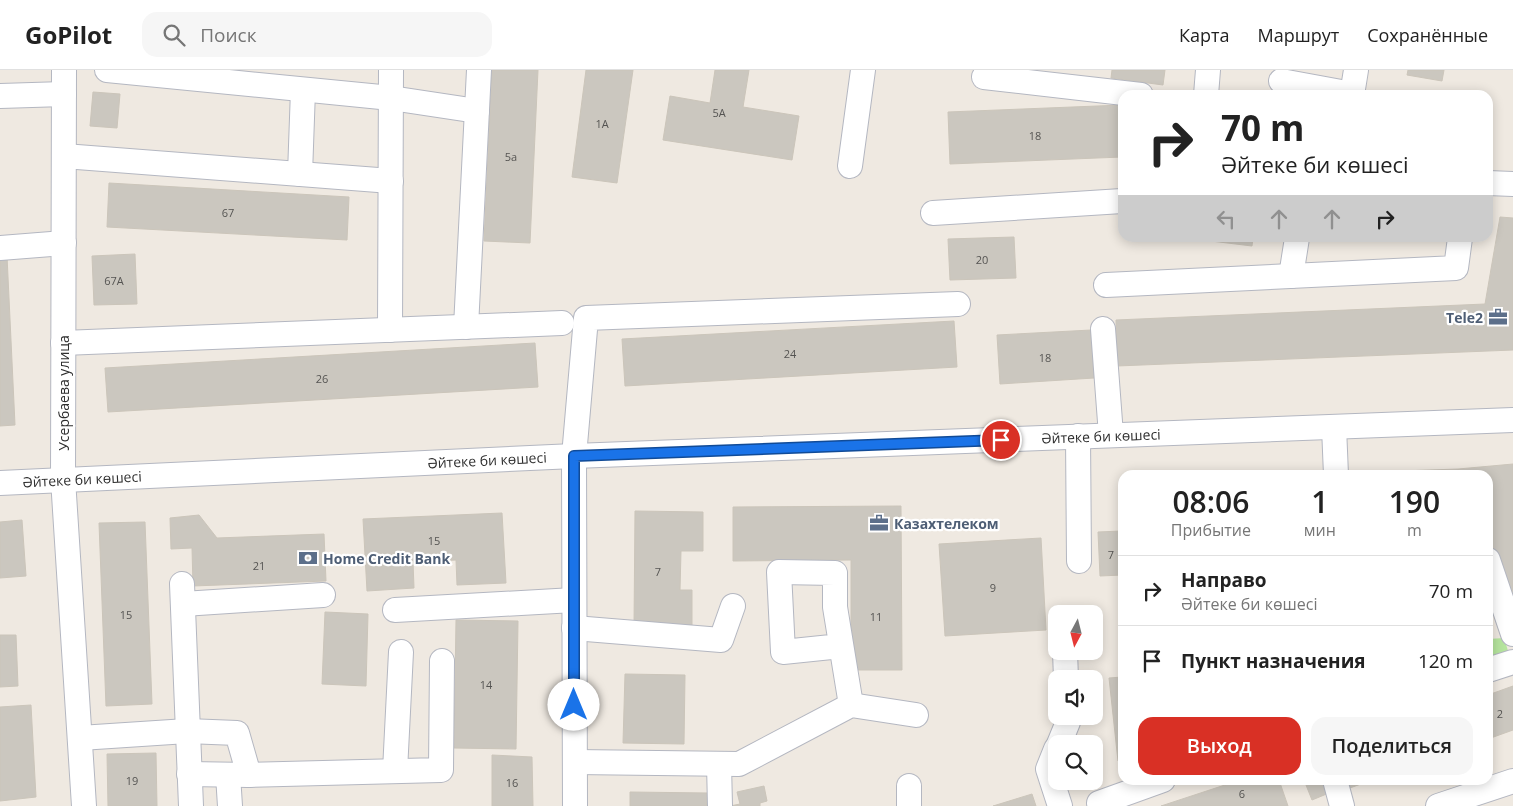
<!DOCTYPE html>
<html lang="ru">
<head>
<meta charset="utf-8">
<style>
  body { margin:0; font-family:"Open Sans",sans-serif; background:#f6f6f6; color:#222; height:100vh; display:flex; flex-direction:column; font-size:19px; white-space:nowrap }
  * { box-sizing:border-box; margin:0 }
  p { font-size:16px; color:#767676 }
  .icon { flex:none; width:28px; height:28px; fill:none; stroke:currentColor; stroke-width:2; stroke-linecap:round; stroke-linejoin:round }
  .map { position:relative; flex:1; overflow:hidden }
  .sheet { position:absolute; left:1118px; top:400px; width:375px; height:315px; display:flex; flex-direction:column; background:#fff; border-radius:15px; box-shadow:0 2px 12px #0003 }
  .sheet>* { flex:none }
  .guide { position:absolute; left:1118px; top:20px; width:375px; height:152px; border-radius:15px; box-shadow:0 2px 12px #0003; background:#fff; color:#222; overflow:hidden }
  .needle { width:32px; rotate:187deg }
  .tools { position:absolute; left:1048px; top:535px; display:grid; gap:10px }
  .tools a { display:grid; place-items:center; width:55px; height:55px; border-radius:10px; background:#fff; box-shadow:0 2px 12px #0003; font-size:25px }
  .pin { position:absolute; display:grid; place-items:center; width:42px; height:42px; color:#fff; margin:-21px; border:2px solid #fff; border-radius:50%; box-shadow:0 1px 5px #0007 }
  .me { position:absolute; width:55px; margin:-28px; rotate:0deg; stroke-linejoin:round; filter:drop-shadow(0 0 4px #0008) }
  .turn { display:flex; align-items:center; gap:18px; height:105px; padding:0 20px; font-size:22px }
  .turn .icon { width:65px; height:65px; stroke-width:2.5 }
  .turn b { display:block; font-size:35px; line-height:42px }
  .lanes { display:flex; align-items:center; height:48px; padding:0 20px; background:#0003; justify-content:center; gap:25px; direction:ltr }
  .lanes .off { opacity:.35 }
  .eta { display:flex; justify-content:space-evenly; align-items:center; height:85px; text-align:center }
  .eta b { font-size:30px; font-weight:600; line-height:35px }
  .cta { display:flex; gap:10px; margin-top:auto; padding:10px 20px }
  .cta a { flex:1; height:58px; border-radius:15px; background:#d93025; color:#fff; font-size:20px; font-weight:600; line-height:58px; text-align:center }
  .cta a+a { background:#f6f6f6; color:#222 }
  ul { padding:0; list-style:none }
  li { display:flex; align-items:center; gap:15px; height:70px; padding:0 20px; border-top:1px solid #e0e0e0 }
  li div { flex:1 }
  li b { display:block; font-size:19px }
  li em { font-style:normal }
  header { display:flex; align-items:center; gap:30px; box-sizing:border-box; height:70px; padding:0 25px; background:#fff; border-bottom:1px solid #e0e0e0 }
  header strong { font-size:24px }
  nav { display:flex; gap:28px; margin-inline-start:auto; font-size:18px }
  .search { width:350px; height:45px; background:#f6f6f6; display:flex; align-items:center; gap:12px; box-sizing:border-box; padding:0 18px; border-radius:15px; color:#767676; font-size:19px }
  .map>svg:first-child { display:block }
</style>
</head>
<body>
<header>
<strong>GoPilot</strong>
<div class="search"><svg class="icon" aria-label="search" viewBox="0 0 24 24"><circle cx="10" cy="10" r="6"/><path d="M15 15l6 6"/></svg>Поиск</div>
<nav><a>Карта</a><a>Маршрут</a><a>Сохранённые</a></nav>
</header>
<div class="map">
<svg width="1513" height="736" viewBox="0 0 1513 736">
  <rect width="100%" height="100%" fill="#efe9e1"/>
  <path fill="#b6e59e" d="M1504,568L1509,584L1488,592V569Z"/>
  <g fill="#cbc7bf" stroke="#cbc5ba">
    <path d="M492,0H538L530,173L484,171Z"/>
    <path d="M586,0H633L617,113L572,107Z"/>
    <path d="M715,0H749L743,37L799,46L792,90L663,70L670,26L710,33Z"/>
    <path d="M1112,0H1165L1163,15L1111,8Z"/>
    <path d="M1408,0H1444L1442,11L1407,5Z"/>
    <path d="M93,22L120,24L117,58L90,56Z"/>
    <path d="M1122,35V87L950,94L948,42Z"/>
    <path d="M109,113L349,127L347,170L107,157Z"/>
    <path d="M1500,147L1513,148V280L1117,296L1116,250L1485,234Z"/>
    <path d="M1014,167L1016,208L950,210L948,169Z"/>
    <path d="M1212,168H1253L1252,176L1211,171Z"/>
    <path d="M135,184L137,234L94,235L92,186Z"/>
    <path d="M7,186L15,355L0,356V187Z"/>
    <path d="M954,251L957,297L625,316L622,269Z"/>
    <path d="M1091,260L1094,308L1000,314L997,265Z"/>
    <path d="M535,273L538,317L108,342L105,298Z"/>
    <path d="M1513,394V535L1488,463V405H1459L1458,399Z"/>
    <path d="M1458,399L1459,405H1345V403Z"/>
    <path d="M901,436L902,600H851V490L733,491V437Z"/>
    <path d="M635,441L703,442V481H681L680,520H692V557L634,556Z"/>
    <path d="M502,443L506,513L457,515L456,490L413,492L414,518L367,521L363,449Z"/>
    <path d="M199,445L217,468L324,464L326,511L193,516L192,478L171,479L170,448Z"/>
    <path d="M22,450L26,506L0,508V452Z"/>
    <path d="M1121,451H1122V505L1100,506L1098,462L1121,461Z"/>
    <path d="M145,452L152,634L106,636L99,453Z"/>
    <path d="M1041,468L1046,560L945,566L939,474Z"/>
    <path d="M325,542L368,544L366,616L322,614Z"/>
    <path d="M456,550L518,551L516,679L454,678Z"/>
    <path d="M0,565H16L18,616L0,617Z"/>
    <path d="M625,604L685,605L684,674L623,673Z"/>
    <path d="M1122,607V690L1118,691L1109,608Z"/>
    <path d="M1513,616V660L1488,669V625Z"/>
    <path d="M31,635L36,727L0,731V637Z"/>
    <path d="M156,683L157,736H108L107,684Z"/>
    <path d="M492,685L532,687L533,736H492Z"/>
    <path d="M1240,710H1279L1288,736H1161Z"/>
    <path d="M1304,710H1325L1329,723L1312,730Z"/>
    <path d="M1344,710H1372L1347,719Z"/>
    <path d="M764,716L767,731L760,733V736H730L740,734L737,722Z"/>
    <path d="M630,722L708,723L707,736H630Z"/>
    <path d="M1032,724L1036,736H993Z"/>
  </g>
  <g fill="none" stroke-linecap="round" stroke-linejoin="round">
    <g stroke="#b4b7c1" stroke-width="26">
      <g id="minor">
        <path d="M64,0L63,409L84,736"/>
        <path d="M107,0L391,28L477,41"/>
        <path d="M984,7L1141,25"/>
        <path d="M1281,11L1352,24"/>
        <path d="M1206,25L1208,0"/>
        <path d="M1352,25L1356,0"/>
        <path d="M0,26L64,24"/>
        <path d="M64,86L391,111"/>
        <path d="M850,96L863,0"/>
        <path d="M300,104L303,20"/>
        <path d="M1488,113L1513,114"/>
        <path d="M933,143L1122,131"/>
        <path d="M0,178L64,173"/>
        <path d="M1291,206L1297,168"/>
        <path d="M1106,215L1456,198L1460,168"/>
        <path d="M466,257L479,0"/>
        <path d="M1103,259L1111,365"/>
        <path d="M390,260L391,0"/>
        <path d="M63,273L562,253"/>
        <path d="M1334,357L1336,405"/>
        <path d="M1078,366L1079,491"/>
        <path d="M0,413L574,386L1513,350"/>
        <path d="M1488,490L1513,564"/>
        <path d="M182,514L191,736"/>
        <path d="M183,534L323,525"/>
        <path d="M395,540L574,530"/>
        <path d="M574,558L721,570L733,536"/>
        <path d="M841,576L783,582L779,502L835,503V537L851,635"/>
        <path d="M1065,581L1066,609"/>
        <path d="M1488,600L1513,592"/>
        <path d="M80,668L187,661L237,663L249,705L189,704"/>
        <path d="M1059,674L1068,652V646"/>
        <path d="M1056,679L1048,699L1060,736"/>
        <path d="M575,692L739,694L851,635L916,645"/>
        <path d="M719,694L720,736"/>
        <path d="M395,701L401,582"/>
        <path d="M228,705L230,736"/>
        <path d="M249,705L441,700L442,591"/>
        <path d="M1335,710L1342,736"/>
        <path d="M909,716V736"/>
        <path d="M575,736L574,386L586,248L958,234"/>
        <path d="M1100,736L1099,733L1163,710"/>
        <path d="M1438,736L1513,711"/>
      </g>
    </g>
    <use href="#minor" stroke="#fff" stroke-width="24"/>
  </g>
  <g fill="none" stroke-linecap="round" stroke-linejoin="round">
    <g stroke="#114b97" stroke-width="12">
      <path id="route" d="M574,635V386L1001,370"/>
    </g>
    <use href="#route" stroke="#1a73e8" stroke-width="9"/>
  </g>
  <defs>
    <g id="office-bare" transform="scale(1.5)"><path d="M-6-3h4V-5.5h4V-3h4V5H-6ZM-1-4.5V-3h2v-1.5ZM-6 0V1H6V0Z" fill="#5c6f8a" stroke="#fff" stroke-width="2.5" paint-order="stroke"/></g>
    <g id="bank-bare" transform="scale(1.5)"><path d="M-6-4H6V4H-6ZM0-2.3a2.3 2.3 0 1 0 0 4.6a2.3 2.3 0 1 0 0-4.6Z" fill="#5c6f8a" stroke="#fff" stroke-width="2.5" paint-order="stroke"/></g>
  </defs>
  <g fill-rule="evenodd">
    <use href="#office-bare" x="1498" y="247"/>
    <use href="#office-bare" x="879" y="453"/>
    <use href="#bank-bare" x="308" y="488"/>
  </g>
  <g text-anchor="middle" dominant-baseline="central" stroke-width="4.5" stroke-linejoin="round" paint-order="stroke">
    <g font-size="11" fill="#555452">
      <text x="719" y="42">5А</text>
      <text x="602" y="53">1А</text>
      <text x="1035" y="65">18</text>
      <text x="511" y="86">5а</text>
      <text x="228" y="142">67</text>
      <text x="982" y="189">20</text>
      <text x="114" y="210">67А</text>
      <text x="790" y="283">24</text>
      <text x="1045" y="287">18</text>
      <text x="322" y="308">26</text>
      <text x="434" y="470">15</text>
      <text x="1111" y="484">7</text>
      <text x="259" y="495">21</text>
      <text x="658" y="501">7</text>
      <text x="993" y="517">9</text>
      <text x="126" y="544">15</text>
      <text x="876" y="546">11</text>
      <text x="486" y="614">14</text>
      <text x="1500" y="643">2</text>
      <text x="132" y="710">19</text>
      <text x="512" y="712">16</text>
      <text x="1242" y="723">6</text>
    </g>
    <g font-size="14" font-weight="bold" fill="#4e5e75" stroke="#fff" text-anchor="start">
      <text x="1483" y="247" text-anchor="end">Tele2</text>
      <text x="894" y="453">Казахтелеком</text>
      <text x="323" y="488">Home Credit Bank</text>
    </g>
    <g font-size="14" fill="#2e2e2e" stroke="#fff">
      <text transform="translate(63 323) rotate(-90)">Усербаева улица</text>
      <text transform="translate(1101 366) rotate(-2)">Әйтеке би көшесі</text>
      <text transform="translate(487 390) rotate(-3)">Әйтеке би көшесі</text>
      <text transform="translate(82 409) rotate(-3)">Әйтеке би көшесі</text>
    </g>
  </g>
</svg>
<div class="tools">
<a><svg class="needle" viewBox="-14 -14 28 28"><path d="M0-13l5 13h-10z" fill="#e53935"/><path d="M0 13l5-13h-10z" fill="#767676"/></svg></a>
<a><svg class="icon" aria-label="sound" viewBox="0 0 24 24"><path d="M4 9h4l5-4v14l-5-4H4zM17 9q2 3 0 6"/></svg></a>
<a><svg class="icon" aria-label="search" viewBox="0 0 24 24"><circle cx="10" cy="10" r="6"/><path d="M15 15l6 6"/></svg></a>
</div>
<div class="pin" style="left:1001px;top:370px;background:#d93025"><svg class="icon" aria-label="arrive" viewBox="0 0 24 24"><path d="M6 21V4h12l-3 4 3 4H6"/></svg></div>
<svg class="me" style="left:574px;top:635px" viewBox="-20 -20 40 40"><circle r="19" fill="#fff"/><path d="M0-13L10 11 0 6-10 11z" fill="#1a73e8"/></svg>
<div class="guide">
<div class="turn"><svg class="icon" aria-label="right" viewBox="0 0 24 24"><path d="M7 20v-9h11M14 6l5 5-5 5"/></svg><div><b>70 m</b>Әйтеке би көшесі</div></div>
<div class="lanes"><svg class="icon off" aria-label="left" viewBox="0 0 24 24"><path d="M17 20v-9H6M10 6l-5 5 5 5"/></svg><svg class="icon off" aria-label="ahead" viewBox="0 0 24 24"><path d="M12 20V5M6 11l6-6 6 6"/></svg><svg class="icon off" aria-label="ahead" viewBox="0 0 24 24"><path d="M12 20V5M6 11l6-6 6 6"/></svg><svg class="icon" aria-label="right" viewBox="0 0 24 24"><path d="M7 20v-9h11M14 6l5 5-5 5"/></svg></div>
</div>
<section class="sheet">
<div class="eta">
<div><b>08:06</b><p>Прибытие</p></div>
<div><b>1</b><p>мин</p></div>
<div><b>190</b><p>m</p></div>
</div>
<ul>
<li><svg class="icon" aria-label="right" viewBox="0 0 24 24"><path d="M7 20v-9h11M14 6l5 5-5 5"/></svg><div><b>Направо</b><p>Әйтеке би көшесі</p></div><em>70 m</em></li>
<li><svg class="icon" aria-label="arrive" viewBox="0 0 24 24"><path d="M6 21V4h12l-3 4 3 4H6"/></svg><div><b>Пункт назначения</b></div><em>120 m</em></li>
</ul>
<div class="cta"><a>Выход</a><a>Поделиться</a></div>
</section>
</div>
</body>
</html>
